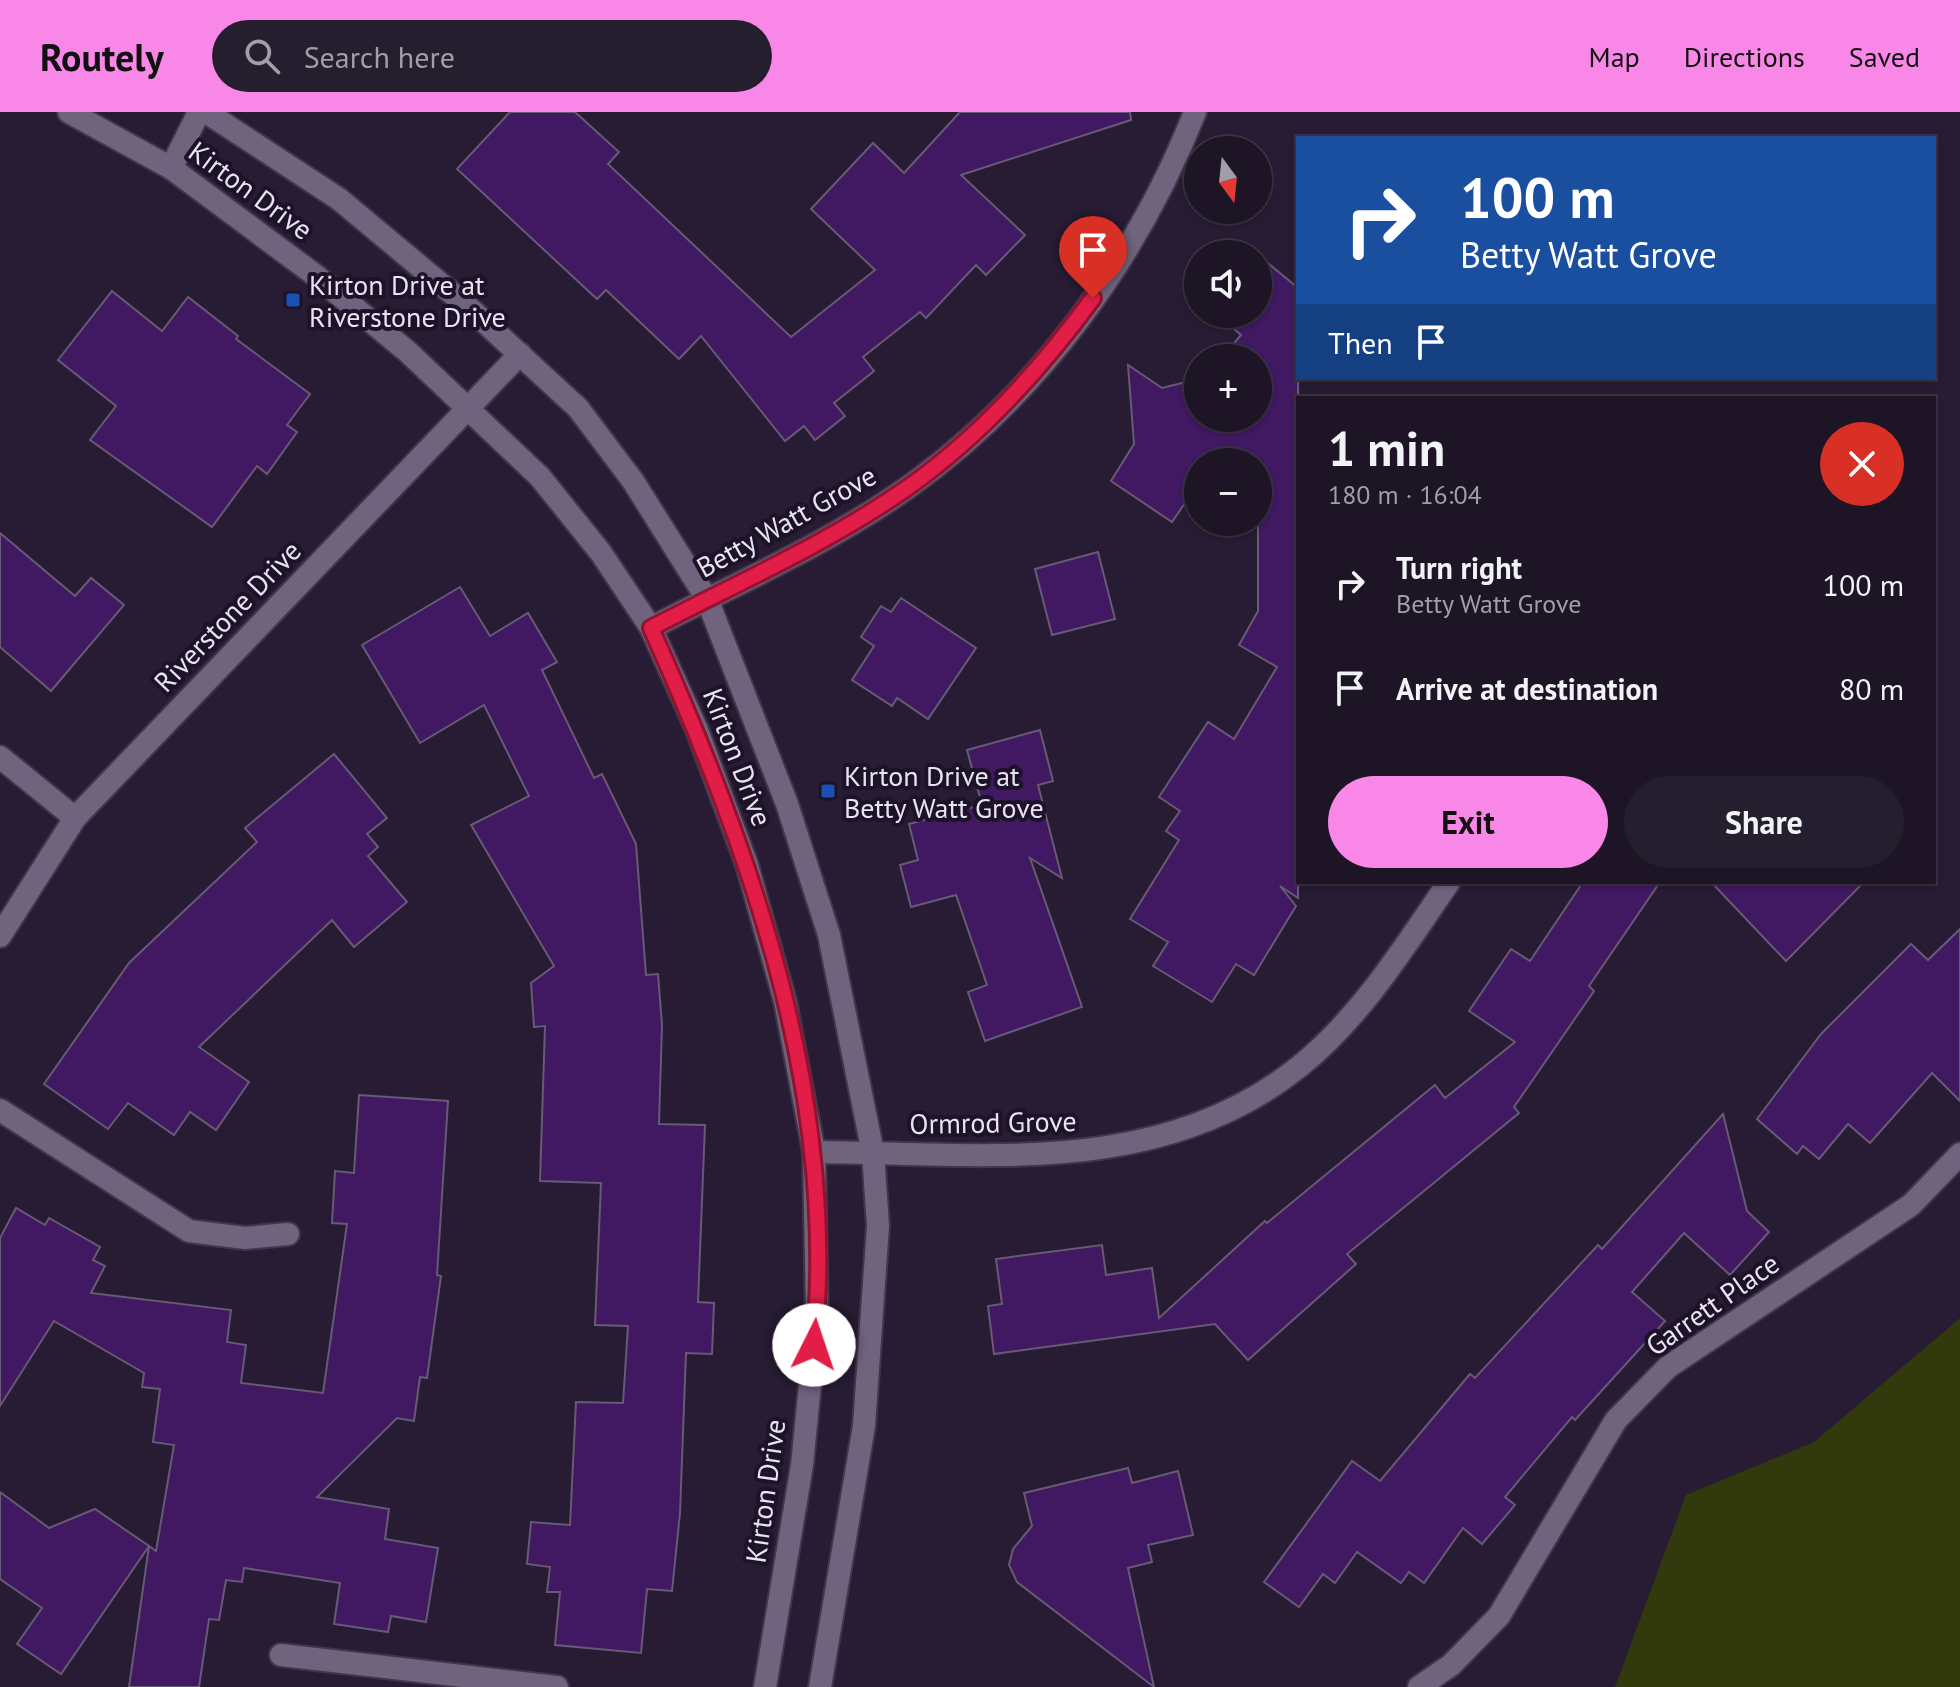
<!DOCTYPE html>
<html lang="en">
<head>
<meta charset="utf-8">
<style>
  body { margin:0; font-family:"PT Sans",sans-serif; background:#251e2e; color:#f1f3f6; height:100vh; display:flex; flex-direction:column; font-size:30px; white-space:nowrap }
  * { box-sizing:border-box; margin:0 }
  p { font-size:26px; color:#a09fa7 }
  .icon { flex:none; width:44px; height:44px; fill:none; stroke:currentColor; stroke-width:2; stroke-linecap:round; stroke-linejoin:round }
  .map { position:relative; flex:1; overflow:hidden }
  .drawer { position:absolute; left:1296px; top:284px; width:640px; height:488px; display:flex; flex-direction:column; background:#1d1526; border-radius:0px; box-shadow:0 2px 6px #0004,0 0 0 2px #3b3443 }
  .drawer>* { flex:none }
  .guide { position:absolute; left:1296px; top:24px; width:640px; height:244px; border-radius:0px; box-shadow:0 2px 6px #0004,0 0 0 2px #3b3443; background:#1a4fa0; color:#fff; overflow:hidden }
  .needle { width:52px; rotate:165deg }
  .fabs { position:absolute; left:1184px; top:24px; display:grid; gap:16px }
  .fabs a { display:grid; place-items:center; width:88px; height:88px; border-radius:50%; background:#1d1526; box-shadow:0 2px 6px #0004,0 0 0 2px #3b3443; font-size:40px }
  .pin { position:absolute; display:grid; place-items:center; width:68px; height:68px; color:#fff; margin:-82px -34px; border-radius:50% 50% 50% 0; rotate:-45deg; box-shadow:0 0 8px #0007 }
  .pin .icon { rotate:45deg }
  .me { position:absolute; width:88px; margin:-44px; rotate:4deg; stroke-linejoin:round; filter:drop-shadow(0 0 6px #0008) }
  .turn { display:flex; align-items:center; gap:28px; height:168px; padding:0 32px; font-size:36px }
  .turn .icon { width:104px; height:104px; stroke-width:2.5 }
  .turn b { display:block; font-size:56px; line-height:68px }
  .then { display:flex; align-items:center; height:76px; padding:0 32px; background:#0003; gap:16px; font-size:30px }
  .round { display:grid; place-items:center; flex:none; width:84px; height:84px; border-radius:42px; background:#251e2e }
  .head { display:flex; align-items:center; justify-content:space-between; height:136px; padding:0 32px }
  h1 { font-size:48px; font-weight:700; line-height:60px }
  .primary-button { display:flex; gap:16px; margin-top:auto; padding:16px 32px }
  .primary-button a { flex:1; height:92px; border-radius:48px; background:#f987e8; color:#111; font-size:32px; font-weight:700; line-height:92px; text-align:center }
  .primary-button a+a { background:#251e2e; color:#f1f3f6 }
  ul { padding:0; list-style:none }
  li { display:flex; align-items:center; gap:24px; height:104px; padding:0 32px }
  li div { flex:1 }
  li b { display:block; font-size:30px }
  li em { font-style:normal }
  header { display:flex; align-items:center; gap:48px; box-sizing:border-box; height:112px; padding:0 40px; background:#f987e8; color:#111 }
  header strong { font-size:38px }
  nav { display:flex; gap:44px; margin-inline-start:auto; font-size:28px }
  .search { width:560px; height:72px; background:#251e2e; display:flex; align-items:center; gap:20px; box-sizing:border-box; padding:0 28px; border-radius:44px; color:#a09fa7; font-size:30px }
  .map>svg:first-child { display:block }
</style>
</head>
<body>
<header>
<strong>Routely</strong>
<div class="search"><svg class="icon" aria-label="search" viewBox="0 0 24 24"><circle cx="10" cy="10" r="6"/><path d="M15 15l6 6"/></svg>Search here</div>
<nav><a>Map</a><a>Directions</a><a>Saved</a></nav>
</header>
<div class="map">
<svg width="1960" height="1575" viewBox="0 0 1960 1575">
  <rect width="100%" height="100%" fill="#271c33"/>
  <path fill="#32390c" d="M1960,1206V1575H1615L1686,1383L1814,1330Z"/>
  <g fill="#411862" stroke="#665a75" stroke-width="2">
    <path d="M510,0H575L619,40L608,52L791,225L875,158L811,97L873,31L904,61L960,0H1130L1131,8L961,63L1025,123L986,163L976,153L926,206L920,200L863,245L874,259L834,291L845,304L815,328L804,314L785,329L701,224L679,247L606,178L597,187L457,57Z"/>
    <path d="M1258,143L1298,176V786L1280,774L1296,794L1254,863L1236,852L1212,890L1153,854L1168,830L1130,807L1179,728L1166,719L1180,699L1159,685L1208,610L1234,627L1277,555L1239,533L1258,499V350H1198V384L1185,391L1172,410L1111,369L1134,332L1128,253L1162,276L1198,267V306H1258V246H1222L1241,223L1216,202H1258Z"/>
    <path d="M112,179L162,219L188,185L238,224L236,227L310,282L287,313L297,320L267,362L257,354L212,415L90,328L116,294L58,248Z"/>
    <path d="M0,421L75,484L91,466L124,493L51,579L0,535Z"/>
    <path d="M1098,440L1115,507L1052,523L1035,457Z"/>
    <path d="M460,475L490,524L528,501L557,550L542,558L594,666L602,662L636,732L646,863L658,862L662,913L659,1012L705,1013L698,1190L714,1191L712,1242L686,1241L680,1401L672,1479L647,1477L641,1541L555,1533L560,1480H547L550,1455L527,1452L531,1410L570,1413L576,1290L623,1291L628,1214L595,1213L601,1071L540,1069L545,914L534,915L531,871L554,854L471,713L529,684L484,593L420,631L362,533Z"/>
    <path d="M901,486L976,536L928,607L897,586L892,594L852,568L874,534L861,525L881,494L891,500Z"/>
    <path d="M1040,618L1053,669L1038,673L1062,766L1030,746L1082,895L985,929L968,880L987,873L956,783L911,795L900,753L918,748L909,712L982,693L967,638Z"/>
    <path d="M334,642L387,706L367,722L378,735L368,744L407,790L354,835L332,808L199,935L249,970L216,1018L190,1000L174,1023L128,991L108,1017L44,972L129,851L257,730L245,716Z"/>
    <path d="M1583,770H1660L1589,874L1594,879L1514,995L1519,1001L1347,1142L1356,1152L1248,1248L1215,1212L994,1242L988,1194L1002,1192L996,1147L1102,1133L1106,1163L1152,1156L1159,1206L1265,1109L1267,1111L1435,973L1445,986L1515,930L1469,899L1511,837L1530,849Z"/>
    <path d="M1711,770H1864L1786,849Z"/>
    <path d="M1960,817V989L1932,961L1870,1031L1848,1012L1819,1047L1803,1034L1797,1042L1757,1007L1821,922L1911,832L1928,848Z"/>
    <path d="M359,983L448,989L437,1163L441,1164L427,1266L420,1265L414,1309L397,1306L317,1385L389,1397L385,1427L438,1436L426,1510L391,1504L388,1520L334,1512L340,1471L244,1456L242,1470L226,1468L219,1508L209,1507L199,1575H129L149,1434L156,1439L174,1333L153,1330L160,1277L142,1275L144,1261L54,1209L0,1294V1126L16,1096L45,1113L49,1106L100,1135L93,1148L105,1154L91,1181L231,1198L227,1230L246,1233L241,1271L323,1281L347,1112L332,1111L335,1059L354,1061Z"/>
    <path d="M1723,1002L1747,1099L1769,1120L1730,1163L1684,1121L1632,1180L1665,1209L1575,1308L1572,1305L1505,1385L1515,1393L1482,1432L1463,1416L1424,1471L1409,1460L1401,1471L1357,1440L1335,1471L1323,1462L1299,1495L1264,1470L1352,1349L1380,1369L1470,1262L1475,1266L1598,1133L1602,1137Z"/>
    <path d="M1128,1356L1132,1371L1178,1359L1193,1423L1148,1433L1152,1450L1128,1456L1154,1575L1017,1470L1009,1453L1013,1437L1032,1414L1024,1381Z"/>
    <path d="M0,1380L49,1416L95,1397L149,1434L61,1562L17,1532L42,1496L0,1467Z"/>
  </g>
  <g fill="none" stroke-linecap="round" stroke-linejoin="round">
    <g stroke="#40364a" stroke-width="26">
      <g id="minor">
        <path d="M171,56L199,0"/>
        <path d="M651,516C737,471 828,432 907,376C1037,284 1137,147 1195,0"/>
        <path d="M0,645L75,706"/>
        <path d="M0,824L75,706L520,242"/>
        <path d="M0,998L189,1119L245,1126L288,1122"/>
        <path d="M814,1040C981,1041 1160,1067 1300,954C1361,905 1405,834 1449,770"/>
        <path d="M281,1543L557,1575"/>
        <path d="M1419,1575L1451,1553L1499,1504L1616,1308L1668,1255L1911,1093L1960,1042"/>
      </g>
    </g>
    <g stroke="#40364a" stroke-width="26">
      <g id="tertiary">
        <path d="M69,0L171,56L315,163L408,240L540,365L601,441L651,516L697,618L747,753L785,889L814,1040L817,1203L802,1353L765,1575"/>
        <path d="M206,0L339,87L466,193L578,296L633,369L707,487L787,692L829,823L873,1041L878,1114L864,1314L820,1575"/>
      </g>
    </g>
    <use href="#minor" stroke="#6f637e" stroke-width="22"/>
    <use href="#tertiary" stroke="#6f637e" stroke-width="22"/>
  </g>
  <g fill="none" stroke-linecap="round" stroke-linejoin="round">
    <g stroke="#92132f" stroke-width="20">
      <path id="route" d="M814,1233C839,984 751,740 651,516C737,471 827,432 907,376C978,326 1041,257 1093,186"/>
    </g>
    <use href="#route" stroke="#e11d48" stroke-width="14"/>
  </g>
  <g fill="#1a4fb4" stroke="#1d1329" stroke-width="3">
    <rect x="285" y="180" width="16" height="16" rx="4"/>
    <rect x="820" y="671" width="16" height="16" rx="4"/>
  </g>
  <g text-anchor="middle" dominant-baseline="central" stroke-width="8" stroke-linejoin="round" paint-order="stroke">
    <g font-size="28" fill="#e9e2f2" stroke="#1d1329">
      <text transform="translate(251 78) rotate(36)">Kirton Drive</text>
      <text transform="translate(786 409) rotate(-29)">Betty Watt Grove</text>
      <text transform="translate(227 504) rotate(-46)">Riverstone Drive</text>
      <text transform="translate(738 645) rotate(69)">Kirton Drive</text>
      <text transform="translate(993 1010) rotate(-1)">Ormrod Grove</text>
      <text transform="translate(1712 1192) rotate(-35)">Garrett Place</text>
      <text transform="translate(765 1379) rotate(-82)">Kirton Drive</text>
    </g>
    <g font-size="28" fill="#e9e2f2" stroke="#1d1329" text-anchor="start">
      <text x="309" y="172">Kirton Drive at<tspan x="309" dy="32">Riverstone Drive</tspan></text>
      <text x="844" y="663">Kirton Drive at<tspan x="844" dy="32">Betty Watt Grove</tspan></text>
    </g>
  </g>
</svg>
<div class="fabs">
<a><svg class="needle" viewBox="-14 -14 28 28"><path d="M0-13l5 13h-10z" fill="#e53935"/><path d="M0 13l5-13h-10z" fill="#a09fa7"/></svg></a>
<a><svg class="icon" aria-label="sound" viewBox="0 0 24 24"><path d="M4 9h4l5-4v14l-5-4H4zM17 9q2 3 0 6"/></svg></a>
<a>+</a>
<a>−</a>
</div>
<div class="pin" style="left:1093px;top:186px;background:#d93025"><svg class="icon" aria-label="arrive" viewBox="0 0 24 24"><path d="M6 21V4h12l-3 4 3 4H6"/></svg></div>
<svg class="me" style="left:814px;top:1233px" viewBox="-20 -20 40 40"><circle r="19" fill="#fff"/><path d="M0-13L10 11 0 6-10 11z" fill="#e11d48"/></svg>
<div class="guide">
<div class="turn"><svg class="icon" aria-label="right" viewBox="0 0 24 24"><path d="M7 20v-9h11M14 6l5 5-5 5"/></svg><div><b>100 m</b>Betty Watt Grove</div></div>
<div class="then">Then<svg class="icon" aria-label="arrive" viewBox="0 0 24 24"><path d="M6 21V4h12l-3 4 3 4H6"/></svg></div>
</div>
<section class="drawer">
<div class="head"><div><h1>1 min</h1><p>180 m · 16:04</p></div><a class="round" style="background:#d93025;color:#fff"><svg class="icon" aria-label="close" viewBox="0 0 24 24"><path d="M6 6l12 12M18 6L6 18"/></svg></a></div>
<ul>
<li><svg class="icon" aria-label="right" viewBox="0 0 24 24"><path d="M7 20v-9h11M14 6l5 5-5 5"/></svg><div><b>Turn right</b><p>Betty Watt Grove</p></div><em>100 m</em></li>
<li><svg class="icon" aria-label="arrive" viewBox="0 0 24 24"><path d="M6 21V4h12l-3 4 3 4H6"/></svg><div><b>Arrive at destination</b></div><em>80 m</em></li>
</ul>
<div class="primary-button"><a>Exit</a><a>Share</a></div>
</section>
</div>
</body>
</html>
